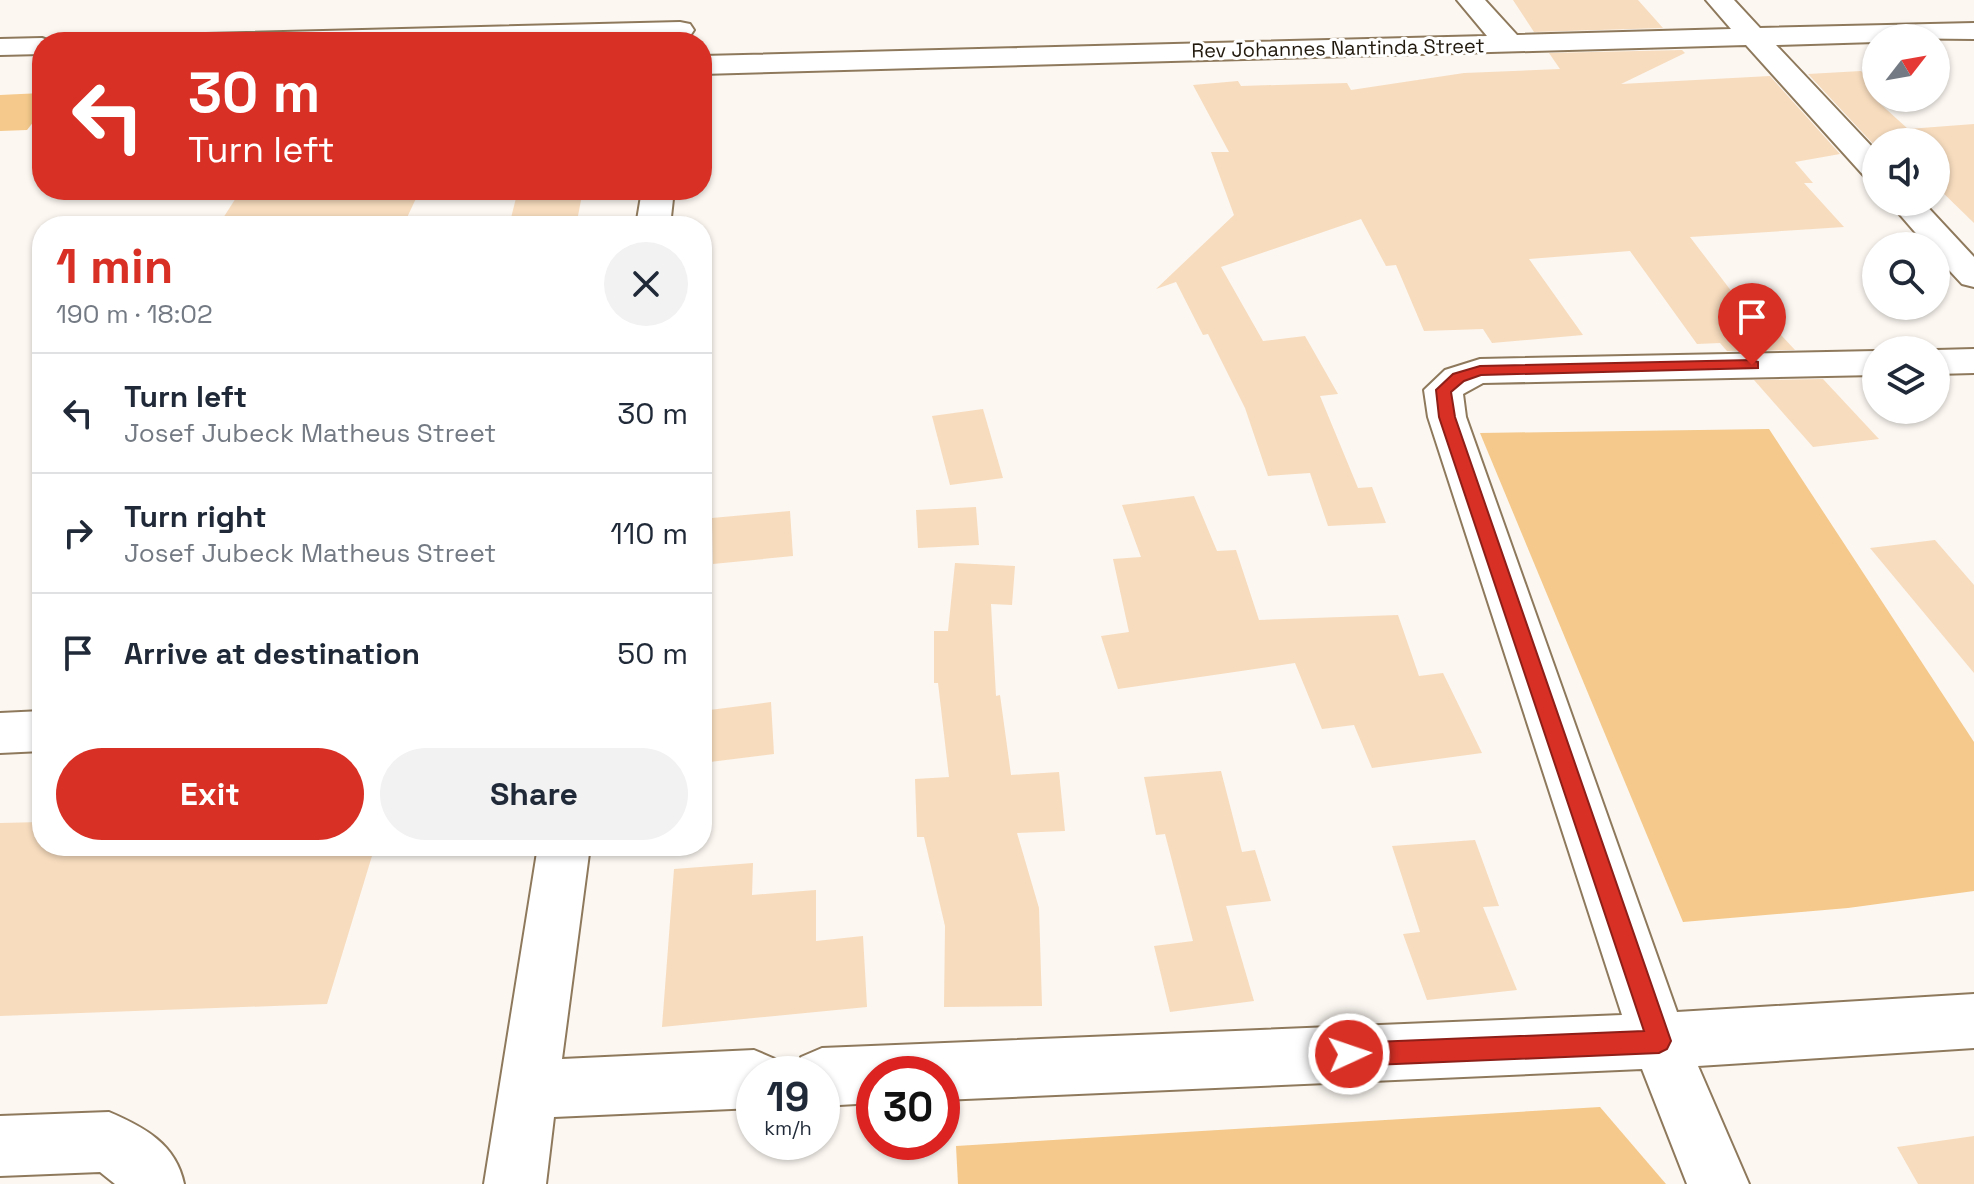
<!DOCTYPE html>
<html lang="en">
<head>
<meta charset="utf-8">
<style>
  body { margin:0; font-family:"Space Grotesk",sans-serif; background:#f2f2f3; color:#1f2937; height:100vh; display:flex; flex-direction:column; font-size:30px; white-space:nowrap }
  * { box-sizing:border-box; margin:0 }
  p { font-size:26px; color:#747a83 }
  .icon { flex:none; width:44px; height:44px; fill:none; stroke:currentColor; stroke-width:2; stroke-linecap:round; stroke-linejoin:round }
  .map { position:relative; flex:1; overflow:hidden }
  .panel { position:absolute; left:32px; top:216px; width:680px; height:640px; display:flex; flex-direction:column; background:#fff; border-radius:32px; box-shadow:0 2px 6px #0004 }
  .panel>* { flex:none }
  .guide { position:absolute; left:32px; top:32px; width:680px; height:168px; border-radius:32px; box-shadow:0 2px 6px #0004; background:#d93025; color:#fff; overflow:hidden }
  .needle { width:52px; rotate:59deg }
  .buttons { position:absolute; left:1862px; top:24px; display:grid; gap:16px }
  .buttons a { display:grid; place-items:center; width:88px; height:88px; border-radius:50%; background:#fff; box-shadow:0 2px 6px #0004; font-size:40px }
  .speed { position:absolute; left:736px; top:1056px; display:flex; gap:16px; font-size:40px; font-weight:700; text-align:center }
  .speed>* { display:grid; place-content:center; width:104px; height:104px; border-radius:50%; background:#fff; box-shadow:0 2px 6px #0004; line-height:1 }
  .speed small { font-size:20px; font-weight:400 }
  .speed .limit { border:12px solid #d22; background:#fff; color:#111 }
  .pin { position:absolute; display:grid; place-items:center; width:68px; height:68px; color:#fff; margin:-82px -34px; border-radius:50% 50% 50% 0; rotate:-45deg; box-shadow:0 0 8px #0007 }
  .pin .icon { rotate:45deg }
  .me { position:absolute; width:88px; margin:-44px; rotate:87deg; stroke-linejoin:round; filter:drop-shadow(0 0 6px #0008) }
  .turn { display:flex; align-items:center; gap:28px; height:168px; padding:0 24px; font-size:36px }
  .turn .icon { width:104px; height:104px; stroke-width:2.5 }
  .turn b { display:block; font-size:56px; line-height:68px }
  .round { display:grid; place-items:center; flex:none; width:84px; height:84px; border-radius:42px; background:#f2f2f3 }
  .summary { display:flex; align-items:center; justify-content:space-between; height:136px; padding:0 24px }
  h1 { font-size:48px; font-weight:700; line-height:60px; color:#d93025 }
  .primary-button { display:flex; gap:16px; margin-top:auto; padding:16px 24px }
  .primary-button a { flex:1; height:92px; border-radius:48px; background:#d93025; color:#fff; font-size:32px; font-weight:700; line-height:92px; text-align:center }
  .primary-button a+a { background:#f2f2f3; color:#1f2937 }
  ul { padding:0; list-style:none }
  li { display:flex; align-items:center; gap:24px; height:120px; padding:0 24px; border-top:2px solid #e0e1e3 }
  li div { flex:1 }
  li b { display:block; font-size:30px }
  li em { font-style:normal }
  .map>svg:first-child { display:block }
</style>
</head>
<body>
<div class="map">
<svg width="1974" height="1184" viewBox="0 0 1974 1184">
  <rect width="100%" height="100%" fill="#fcf7f1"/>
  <g fill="#f4c98b">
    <path d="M42,93V111L27,130L0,131V95Z"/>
    <path d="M1769,429L1974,742V891L1848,908L1683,922L1480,433Z"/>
    <path d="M1600,1107L1666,1184H958L956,1146Z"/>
  </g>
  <g fill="#f7dcbe">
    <path d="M1513,0H1638L1663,28L1534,32Z"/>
    <path d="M1682,50L1685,53L1621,84L1770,76L1840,154L1795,162L1813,183H1804L1844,227L1690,237L1745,309L1755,307L1795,350L1727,351L1720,343L1697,344L1630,251L1529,259L1583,335L1492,343L1483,329L1424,331L1396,265L1386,266L1361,219L1221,267L1263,341L1305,336L1338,394L1320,396L1358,488L1372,487L1386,523L1328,526L1310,473L1268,476L1245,408L1208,334L1203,335L1176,282L1156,289L1234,215L1211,152H1229L1193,85L1238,81L1241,86L1347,83L1351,90L1464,73L1560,69L1549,53Z"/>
    <path d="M1861,71L1876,85V100L1908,129L1974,124V223L1936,186V142H1876V147L1808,74Z"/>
    <path d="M241,190H420L403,226H218Z"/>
    <path d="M518,190H583L576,226H509Z"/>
    <path d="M1823,379L1879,439L1813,447L1754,380Z"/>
    <path d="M983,409L1003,478L950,485L932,416Z"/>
    <path d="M1194,496L1217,551L1236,550L1259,620L1398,615L1419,676L1443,673L1482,753L1372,768L1354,725L1322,729L1295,663L1118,689L1101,636L1129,632L1113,559L1141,557L1122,505Z"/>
    <path d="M976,507L979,545L918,548L916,510Z"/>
    <path d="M790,511L793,556L713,564L712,518Z"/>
    <path d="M1935,540L1974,585V673L1870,548Z"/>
    <path d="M955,563L1015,566L1012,605L991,604L996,696L1000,695L1011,775L1059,772L1065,831L1017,833L1039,908L1042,1006L944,1007L945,926L924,837H917L915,779L949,777L938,683H934V631H948Z"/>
    <path d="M771,702L774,754L702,763V711Z"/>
    <path d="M1221,771L1242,852L1255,850L1271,901L1226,906L1254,1001L1170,1012L1154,946L1193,941L1165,834L1156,835L1144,777Z"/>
    <path d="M42,822V846H375L327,1004L0,1016V823Z"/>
    <path d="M1475,840L1499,906L1483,907L1517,990L1427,1000L1403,934L1420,932L1392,846Z"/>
    <path d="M753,863L752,895L816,890V941L863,936L867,1007L662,1027L674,869Z"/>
    <path d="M1974,1136V1184H1918L1897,1147Z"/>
  </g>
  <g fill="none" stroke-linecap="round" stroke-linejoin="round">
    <g stroke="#8e795c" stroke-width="4">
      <g id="minor">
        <path d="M1457,0H1485L1517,35L1731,29L1706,0H1734L1760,28L1974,23V39L1876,38V42L1776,45L1876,151V179L1865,177L1746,45L702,74V56L1487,36Z"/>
        <path d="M680,22L690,24L694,30L690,36L533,42H192L196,36L206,34Z"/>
        <path d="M42,38L53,42H42V54L0,55V39Z"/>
        <path d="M642,190H674L670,226H636Z"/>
        <path d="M1889,202H1923L1974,257V287L1962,284L1936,256V246H1927Z"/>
        <path d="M1974,349V373L1936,374V350Z"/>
        <path d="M1876,351V375L1483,383L1463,394L1466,417L1677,1012L1974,994V1048L1698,1066L1749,1184H1687L1642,1069L942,1100V1074H874V1103L822,1106V1074H794L801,1057L822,1048L1622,1015L1428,417L1424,390L1445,370L1480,359Z"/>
        <path d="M42,711V751L0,753V713Z"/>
        <path d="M538,846H590L562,1059L754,1050L775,1059L781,1074H754V1108L554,1117L546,1184H484Z"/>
        <path d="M109,1112C144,1127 176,1144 184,1184H115L100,1172L0,1176V1116Z"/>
      </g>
    </g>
    <use href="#minor" fill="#fff" fill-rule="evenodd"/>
  </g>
  <path fill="#d93025" stroke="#8d1f18" stroke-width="2" d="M1752,360L1758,362V368L1481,375L1464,381L1451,392L1455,417L1671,1041L1667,1049L1659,1053L1349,1066L1340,1063L1337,1054L1340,1046L1349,1043L1644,1031L1439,417L1436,390L1453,374L1480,366Z"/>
  <g text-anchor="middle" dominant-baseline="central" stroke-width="6" stroke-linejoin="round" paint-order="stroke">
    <g font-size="20" fill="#21190d" stroke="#fff">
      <text transform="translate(1338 48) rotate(-1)">Rev Johannes Nantinda Street</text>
    </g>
  </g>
</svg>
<div class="buttons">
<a><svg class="needle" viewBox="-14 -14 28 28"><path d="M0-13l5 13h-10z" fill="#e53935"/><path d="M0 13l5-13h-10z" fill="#747a83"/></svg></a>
<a><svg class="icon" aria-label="sound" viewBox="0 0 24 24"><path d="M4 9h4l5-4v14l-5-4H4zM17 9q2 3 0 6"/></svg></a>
<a><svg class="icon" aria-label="search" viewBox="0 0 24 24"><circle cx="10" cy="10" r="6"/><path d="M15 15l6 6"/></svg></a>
<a><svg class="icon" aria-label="layers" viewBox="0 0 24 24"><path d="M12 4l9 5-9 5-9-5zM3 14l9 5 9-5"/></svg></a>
</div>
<div class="speed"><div>19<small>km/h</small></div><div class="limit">30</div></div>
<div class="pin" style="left:1752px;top:365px;background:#d93025"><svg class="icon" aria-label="arrive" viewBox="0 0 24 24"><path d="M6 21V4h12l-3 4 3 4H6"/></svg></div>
<svg class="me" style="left:1349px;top:1054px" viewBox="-20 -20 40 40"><circle r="17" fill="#d93025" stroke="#fff" stroke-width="3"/><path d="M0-11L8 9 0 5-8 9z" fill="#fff"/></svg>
<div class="guide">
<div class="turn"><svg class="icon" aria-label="left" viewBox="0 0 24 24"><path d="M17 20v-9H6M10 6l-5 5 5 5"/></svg><div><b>30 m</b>Turn left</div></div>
</div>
<section class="panel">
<div class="summary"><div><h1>1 min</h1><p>190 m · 18:02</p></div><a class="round"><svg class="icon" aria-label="close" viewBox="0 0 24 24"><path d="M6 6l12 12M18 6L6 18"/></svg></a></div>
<ul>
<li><svg class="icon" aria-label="left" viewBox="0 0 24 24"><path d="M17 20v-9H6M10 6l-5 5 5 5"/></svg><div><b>Turn left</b><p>Josef Jubeck Matheus Street</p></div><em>30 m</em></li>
<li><svg class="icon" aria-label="right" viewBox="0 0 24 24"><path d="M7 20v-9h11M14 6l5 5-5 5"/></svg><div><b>Turn right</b><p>Josef Jubeck Matheus Street</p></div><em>110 m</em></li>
<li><svg class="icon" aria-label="arrive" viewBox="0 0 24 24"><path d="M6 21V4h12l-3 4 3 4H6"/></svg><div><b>Arrive at destination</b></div><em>50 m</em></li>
</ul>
<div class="primary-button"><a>Exit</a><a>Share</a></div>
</section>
</div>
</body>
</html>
